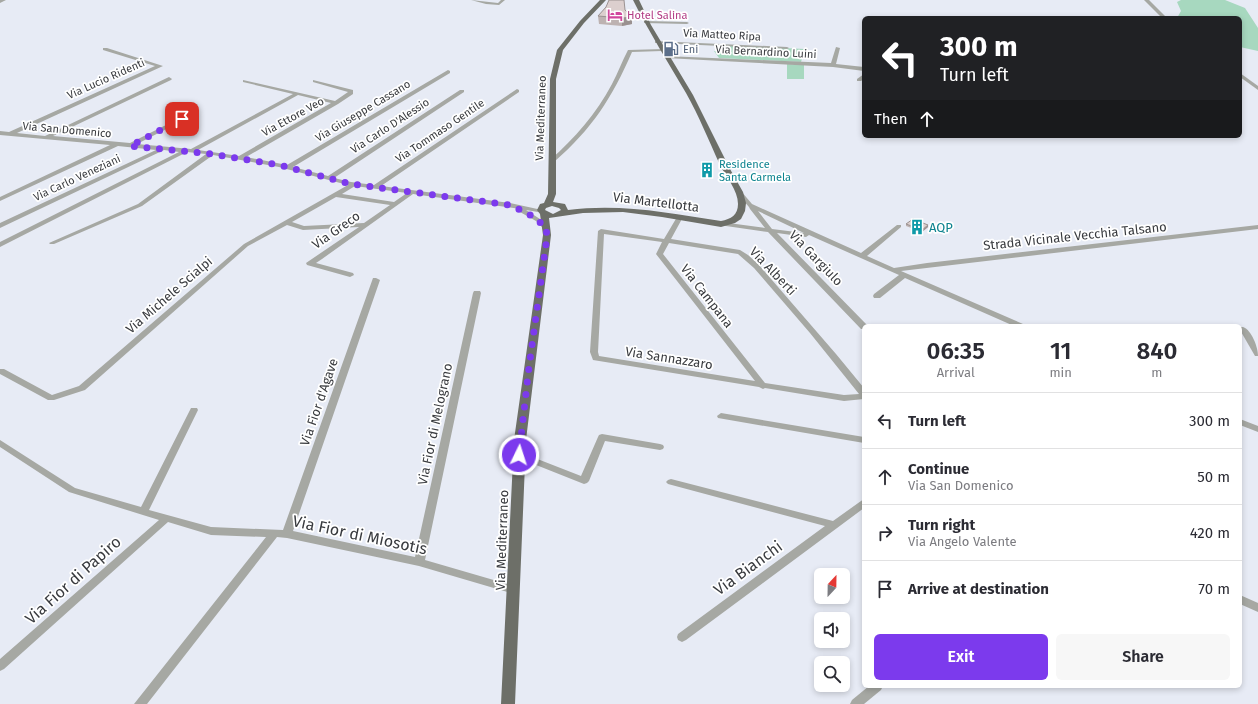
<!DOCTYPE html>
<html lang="en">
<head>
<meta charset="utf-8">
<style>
  body { margin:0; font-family:"Fira Sans",sans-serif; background:#f7f7f7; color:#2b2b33; height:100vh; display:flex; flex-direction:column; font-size:15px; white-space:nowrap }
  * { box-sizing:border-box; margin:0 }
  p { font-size:13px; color:#7c7c81 }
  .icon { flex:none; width:22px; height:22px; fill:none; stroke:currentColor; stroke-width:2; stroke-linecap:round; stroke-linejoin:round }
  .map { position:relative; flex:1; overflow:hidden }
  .side { position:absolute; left:862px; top:324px; width:380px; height:364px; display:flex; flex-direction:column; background:#fff; border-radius:6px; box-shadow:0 2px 6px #0003 }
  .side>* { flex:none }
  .guide { position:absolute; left:862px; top:16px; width:380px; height:122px; border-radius:6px; box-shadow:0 2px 6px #0003; background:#202124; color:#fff; overflow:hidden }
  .needle { width:26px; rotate:22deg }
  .fabs { position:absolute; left:814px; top:568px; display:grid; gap:8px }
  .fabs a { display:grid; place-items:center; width:36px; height:36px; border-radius:6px; background:#fff; box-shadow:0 2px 6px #0003; font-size:20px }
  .pin { position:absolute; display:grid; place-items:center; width:34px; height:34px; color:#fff; margin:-17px; border-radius:8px; box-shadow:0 2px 6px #0006 }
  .me { position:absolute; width:44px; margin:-22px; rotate:4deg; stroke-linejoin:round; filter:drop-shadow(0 0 3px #0008) }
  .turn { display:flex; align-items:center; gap:14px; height:84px; padding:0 12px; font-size:18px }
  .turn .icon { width:52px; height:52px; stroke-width:2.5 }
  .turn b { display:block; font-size:28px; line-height:34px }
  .then { display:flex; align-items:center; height:38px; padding:0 12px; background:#0003; gap:8px; font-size:15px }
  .eta { display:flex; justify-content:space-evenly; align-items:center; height:68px; text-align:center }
  .eta b { font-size:24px; font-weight:600; line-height:28px }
  .button { display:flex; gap:8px; margin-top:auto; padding:8px 12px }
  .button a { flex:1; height:46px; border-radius:6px; background:#7c3aed; color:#fff; font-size:16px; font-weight:600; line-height:46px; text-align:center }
  .button a+a { background:#f7f7f7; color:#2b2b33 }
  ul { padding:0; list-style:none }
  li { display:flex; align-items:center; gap:12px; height:56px; padding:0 12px; border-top:1px solid #e1e1e2 }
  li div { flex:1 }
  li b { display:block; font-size:15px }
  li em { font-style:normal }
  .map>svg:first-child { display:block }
</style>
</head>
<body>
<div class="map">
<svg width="1258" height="704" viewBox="0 0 1258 704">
  <rect width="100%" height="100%" fill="#e7ebf5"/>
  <g fill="#a7d8bf">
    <path d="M1181,0H1225L1245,8L1258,28V51L1240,47V18H1177L1181,11L1177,2Z"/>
    <path d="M718,45L805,49L801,62L719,58L714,51H719Z"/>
    <path d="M787,64L804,65V79H787Z"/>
  </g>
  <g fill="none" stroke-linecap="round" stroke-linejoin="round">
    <g fill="#a6a8a3" fill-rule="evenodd">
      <path d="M0,0H6L0,3Z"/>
      <path d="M471,0L498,3L501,0H505L499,5L486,4Z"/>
      <path d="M1144,0H1149L1167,18H1162Z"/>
      <path d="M646,21L687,22L689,23L687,24L644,23V21Z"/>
      <path d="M655,41L787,47L789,48L787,49L657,43H655Z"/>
      <path d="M836,47L840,48L836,64L864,67V71L833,67L666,58L664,57L666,56L831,63Z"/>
      <path d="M103,48H107L163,66L17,133L45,136L169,77L172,79L171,80L53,136L130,143L182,117L185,119L184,120L137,144L191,149L293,94L243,82V80L335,101L348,92L313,82V80L353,90V94L338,104L246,157L287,165L448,70L450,71V73L293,167L328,176L460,90H464V92L334,178L351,182L374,185L517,89L519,90V92L381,186L510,203L542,210L545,212L544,213L526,210L540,219L548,227L545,229L543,228L536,221L520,212L519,211L521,209L413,194L322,259L316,263L353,273L354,275L350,277L307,265L306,263L359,227L303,230L287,225L248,246L85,390L54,400H48L0,374V369H4L52,395L79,386L244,244L348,185L279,167L213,155L142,206L54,244H50L49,243L138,204L206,154L187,152L0,247V242L179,152L164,150L0,228V223L156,150L118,146L0,201V197L110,145L0,135V131L9,132L155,66L103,50ZM298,95L331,103L239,156L198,150ZM355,186L407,193L394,202L342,194ZM336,197L390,205L364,223L304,226L292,222Z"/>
      <path d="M664,49V50L662,51L632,52C612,98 592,129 554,162H550V160C575,138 596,114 612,84C618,73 622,61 628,50Z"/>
      <path d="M1240,73L1258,86V90L1240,77Z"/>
      <path d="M864,74V79L861,81H857V79Z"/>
      <path d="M739,190L741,191L752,204L861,253L897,225H901V227L867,256L894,268L927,263L1258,225V229L901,271L1023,324L1024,326H1014L905,278L880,298H874L873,296L874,294L899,275L809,235L806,237L777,233L867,325L864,326V329H861L768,232L719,225V223L721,222L765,228L750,209L749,207L736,192ZM758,211L804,233L772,229Z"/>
      <path d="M680,215L683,217L671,239L740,250L748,255L759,265L836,354L864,388V399L844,401L765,388L763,389L759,387L593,360L590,352L598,231L601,229L664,239L677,217ZM604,234L662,242L656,254L755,381L599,356L598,352ZM669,243L738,254L754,268L810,333L859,394L844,395L765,383L663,254Z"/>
      <path d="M373,278H376L380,280L293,531L415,557L473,293L474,291H480L481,293L425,560L518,587L519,590L518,593L514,594L419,566L287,538L277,537L147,704H134L266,537L211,535L168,522L4,669L0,671V659L159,520L69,492L0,447V440L75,488L141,507L190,410L191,408H197L198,410L149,510L211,527L283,530Z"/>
      <path d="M1240,327H1243C1252,330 1258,348 1258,356H1255L1240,330Z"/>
      <path d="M721,413L864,437V443L718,418L717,416Z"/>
      <path d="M1240,419L1258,426V432L1240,425Z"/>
      <path d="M602,434L660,444L663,445L664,447L663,449L660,450L605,441L589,481L587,483L584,484L516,457L514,455L516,453H522L581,476L598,437L599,435Z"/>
      <path d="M671,479L833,521L861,501L864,499V508L686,640L682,642L678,640L677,637L678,634L825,526L668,484L666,482L668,480Z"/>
      <path d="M1240,595L1258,603V612L1240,604Z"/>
      <path d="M869,686H883L881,690L864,704H850L852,700Z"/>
    </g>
    <path fill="#6d6f68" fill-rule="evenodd" d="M600,0H606L584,23L563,50L556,79V194L553,202L565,204L568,210C620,203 670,213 721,221C731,219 738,215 738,204C738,190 726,177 720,165C709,141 699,116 686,93C668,62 649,32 633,0H639L651,25L693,95L730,169L743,192L746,203L745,211L741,219L735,223L721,227L662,217L623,212L583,213L549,218L551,235L526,440L515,704H501L514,440L543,235L540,214L537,210L540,204L544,203L548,194L550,79L557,50L580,21ZM552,206L559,208L561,210L553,214L545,210L546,208Z"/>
  </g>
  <g fill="#bdb2b1">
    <path d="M625,10L632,17V24L622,26L599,24L598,16Z"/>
    <path d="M906,224L928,227L922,232L906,226Z"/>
  </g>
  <g fill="#9a9190">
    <path d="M632,17V24L622,26V18Z"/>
    <path d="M928,225V227L922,232V230Z"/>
  </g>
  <g fill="#dccfce" stroke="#9a9190">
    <path d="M609,0H624L625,10L632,17L622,18L598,16L606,7Z"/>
    <path d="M913,219L928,225L922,230L906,224Z"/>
  </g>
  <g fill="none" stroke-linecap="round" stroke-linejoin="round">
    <path stroke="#7c3aed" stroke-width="7" stroke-dasharray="0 12.6" d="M182,119L130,146L212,154L279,165L351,184L510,205L529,214L546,227L547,237L529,367L519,455"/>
  </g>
  <defs>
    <g id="hotel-bare" transform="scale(1.2)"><path d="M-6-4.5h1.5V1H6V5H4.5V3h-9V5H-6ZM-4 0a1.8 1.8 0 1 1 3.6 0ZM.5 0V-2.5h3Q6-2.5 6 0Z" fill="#d1479c" stroke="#fff" stroke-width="2.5" paint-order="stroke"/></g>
    <g id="fuel-bare" transform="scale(1.2)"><path d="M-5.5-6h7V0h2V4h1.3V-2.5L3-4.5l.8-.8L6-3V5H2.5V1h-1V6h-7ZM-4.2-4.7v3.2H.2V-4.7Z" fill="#5c6f8a" stroke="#fff" stroke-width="2.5" paint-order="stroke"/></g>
    <g id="building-bare" transform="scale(1.2)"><path d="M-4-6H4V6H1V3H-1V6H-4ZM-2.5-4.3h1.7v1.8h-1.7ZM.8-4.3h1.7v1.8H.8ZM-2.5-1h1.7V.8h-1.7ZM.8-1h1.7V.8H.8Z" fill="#0f9aa8" stroke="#fff" stroke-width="2.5" paint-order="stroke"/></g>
  </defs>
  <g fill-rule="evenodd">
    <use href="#hotel-bare" x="615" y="15"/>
    <use href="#fuel-bare" x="671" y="49"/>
    <use href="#building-bare" x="707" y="170"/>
    <use href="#building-bare" x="917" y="227"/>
  </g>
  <g text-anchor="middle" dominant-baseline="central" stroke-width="3.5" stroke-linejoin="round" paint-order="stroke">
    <g font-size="11" fill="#b23c85" stroke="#fff" text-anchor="start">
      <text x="627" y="15">Hotel Salina</text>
    </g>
    <g font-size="11" fill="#393b3f" stroke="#fff">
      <text transform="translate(722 35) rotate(3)">Via Matteo Ripa</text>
      <text transform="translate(766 52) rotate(3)">Via Bernardino Luini</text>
      <text transform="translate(106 79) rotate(-24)">Via Lucio Ridenti</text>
      <text transform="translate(363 111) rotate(-31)">Via Giuseppe Cassano</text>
      <text transform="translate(293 117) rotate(-29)">Via Ettore Veo</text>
      <text transform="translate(541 118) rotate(-88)">Via Mediterraneo</text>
      <text transform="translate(390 126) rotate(-33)">Via Carlo D'Alessio</text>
      <text transform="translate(67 130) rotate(5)">Via San Domenico</text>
      <text transform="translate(440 131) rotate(-34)">Via Tommaso Gentile</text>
      <text transform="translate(77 178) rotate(-25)">Via Carlo Veneziani</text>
    </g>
    <g font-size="11" fill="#4e5e75" stroke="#fff" text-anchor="start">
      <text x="683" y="49">Eni</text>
    </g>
    <g font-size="11" fill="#0d838f" stroke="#fff" text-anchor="start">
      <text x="719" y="164">Residence<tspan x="719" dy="13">Santa Carmela</tspan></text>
    </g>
    <g font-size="13" fill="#393b3f" stroke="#fff">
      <text transform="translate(656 202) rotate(7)">Via Martellotta</text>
      <text transform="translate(336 230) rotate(-35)">Via Greco</text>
      <text transform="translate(1075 236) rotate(-6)">Strada Vicinale Vecchia Talsano</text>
      <text transform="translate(816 258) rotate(46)">Via Gargiulo</text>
      <text transform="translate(773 271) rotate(46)">Via Alberti</text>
      <text transform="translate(169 295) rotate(-41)">Via Michele Scialpi</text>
      <text transform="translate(707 296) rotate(52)">Via Campana</text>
      <text transform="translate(669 358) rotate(9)">Via Sannazzaro</text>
      <text transform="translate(319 402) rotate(-71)">Via Fior d'Agave</text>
      <text transform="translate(435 424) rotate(-78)">Via Fior di Melograno</text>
      <text transform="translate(502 540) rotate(-88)">Via Mediterraneo</text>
    </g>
    <g font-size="13" fill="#0d838f" stroke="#fff" text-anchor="start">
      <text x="929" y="227">AQP</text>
    </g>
    <g font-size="16" fill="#393b3f" stroke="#fff">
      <text transform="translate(360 535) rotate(12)">Via Fior di Miosotis</text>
      <text transform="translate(748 568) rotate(-36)">Via Bianchi</text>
      <text transform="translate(73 580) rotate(-42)">Via Fior di Papiro</text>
    </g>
  </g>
</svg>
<div class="fabs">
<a><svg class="needle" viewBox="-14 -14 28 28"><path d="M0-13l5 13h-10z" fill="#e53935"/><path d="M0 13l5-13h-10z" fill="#7c7c81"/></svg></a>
<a><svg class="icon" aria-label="sound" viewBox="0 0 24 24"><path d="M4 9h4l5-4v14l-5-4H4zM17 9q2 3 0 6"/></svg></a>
<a><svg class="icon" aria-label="search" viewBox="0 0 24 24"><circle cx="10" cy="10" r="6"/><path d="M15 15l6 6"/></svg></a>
</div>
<div class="pin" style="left:182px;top:119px;background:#d93025"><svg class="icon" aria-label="arrive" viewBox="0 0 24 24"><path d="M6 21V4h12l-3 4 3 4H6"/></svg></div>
<svg class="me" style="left:519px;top:455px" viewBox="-20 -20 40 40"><circle r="17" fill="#7c3aed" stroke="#fff" stroke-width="3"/><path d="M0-11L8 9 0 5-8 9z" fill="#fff"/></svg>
<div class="guide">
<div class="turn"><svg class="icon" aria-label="left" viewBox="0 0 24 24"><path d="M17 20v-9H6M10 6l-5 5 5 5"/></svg><div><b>300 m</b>Turn left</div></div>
<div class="then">Then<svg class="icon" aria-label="ahead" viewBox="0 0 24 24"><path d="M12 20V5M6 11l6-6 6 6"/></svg></div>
</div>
<section class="side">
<div class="eta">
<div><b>06:35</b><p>Arrival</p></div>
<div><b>11</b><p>min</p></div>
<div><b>840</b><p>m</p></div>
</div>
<ul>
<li><svg class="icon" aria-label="left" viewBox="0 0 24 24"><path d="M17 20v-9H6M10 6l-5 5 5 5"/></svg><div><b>Turn left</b></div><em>300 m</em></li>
<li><svg class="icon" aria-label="ahead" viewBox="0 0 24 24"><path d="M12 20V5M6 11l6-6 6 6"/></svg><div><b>Continue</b><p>Via San Domenico</p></div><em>50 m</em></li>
<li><svg class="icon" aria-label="right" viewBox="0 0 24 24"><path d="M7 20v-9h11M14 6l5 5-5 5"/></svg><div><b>Turn right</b><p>Via Angelo Valente</p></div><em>420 m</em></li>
<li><svg class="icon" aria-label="arrive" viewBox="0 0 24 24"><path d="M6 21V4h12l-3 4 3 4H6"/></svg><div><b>Arrive at destination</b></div><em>70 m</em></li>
</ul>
<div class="button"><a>Exit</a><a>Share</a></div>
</section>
</div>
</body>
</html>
